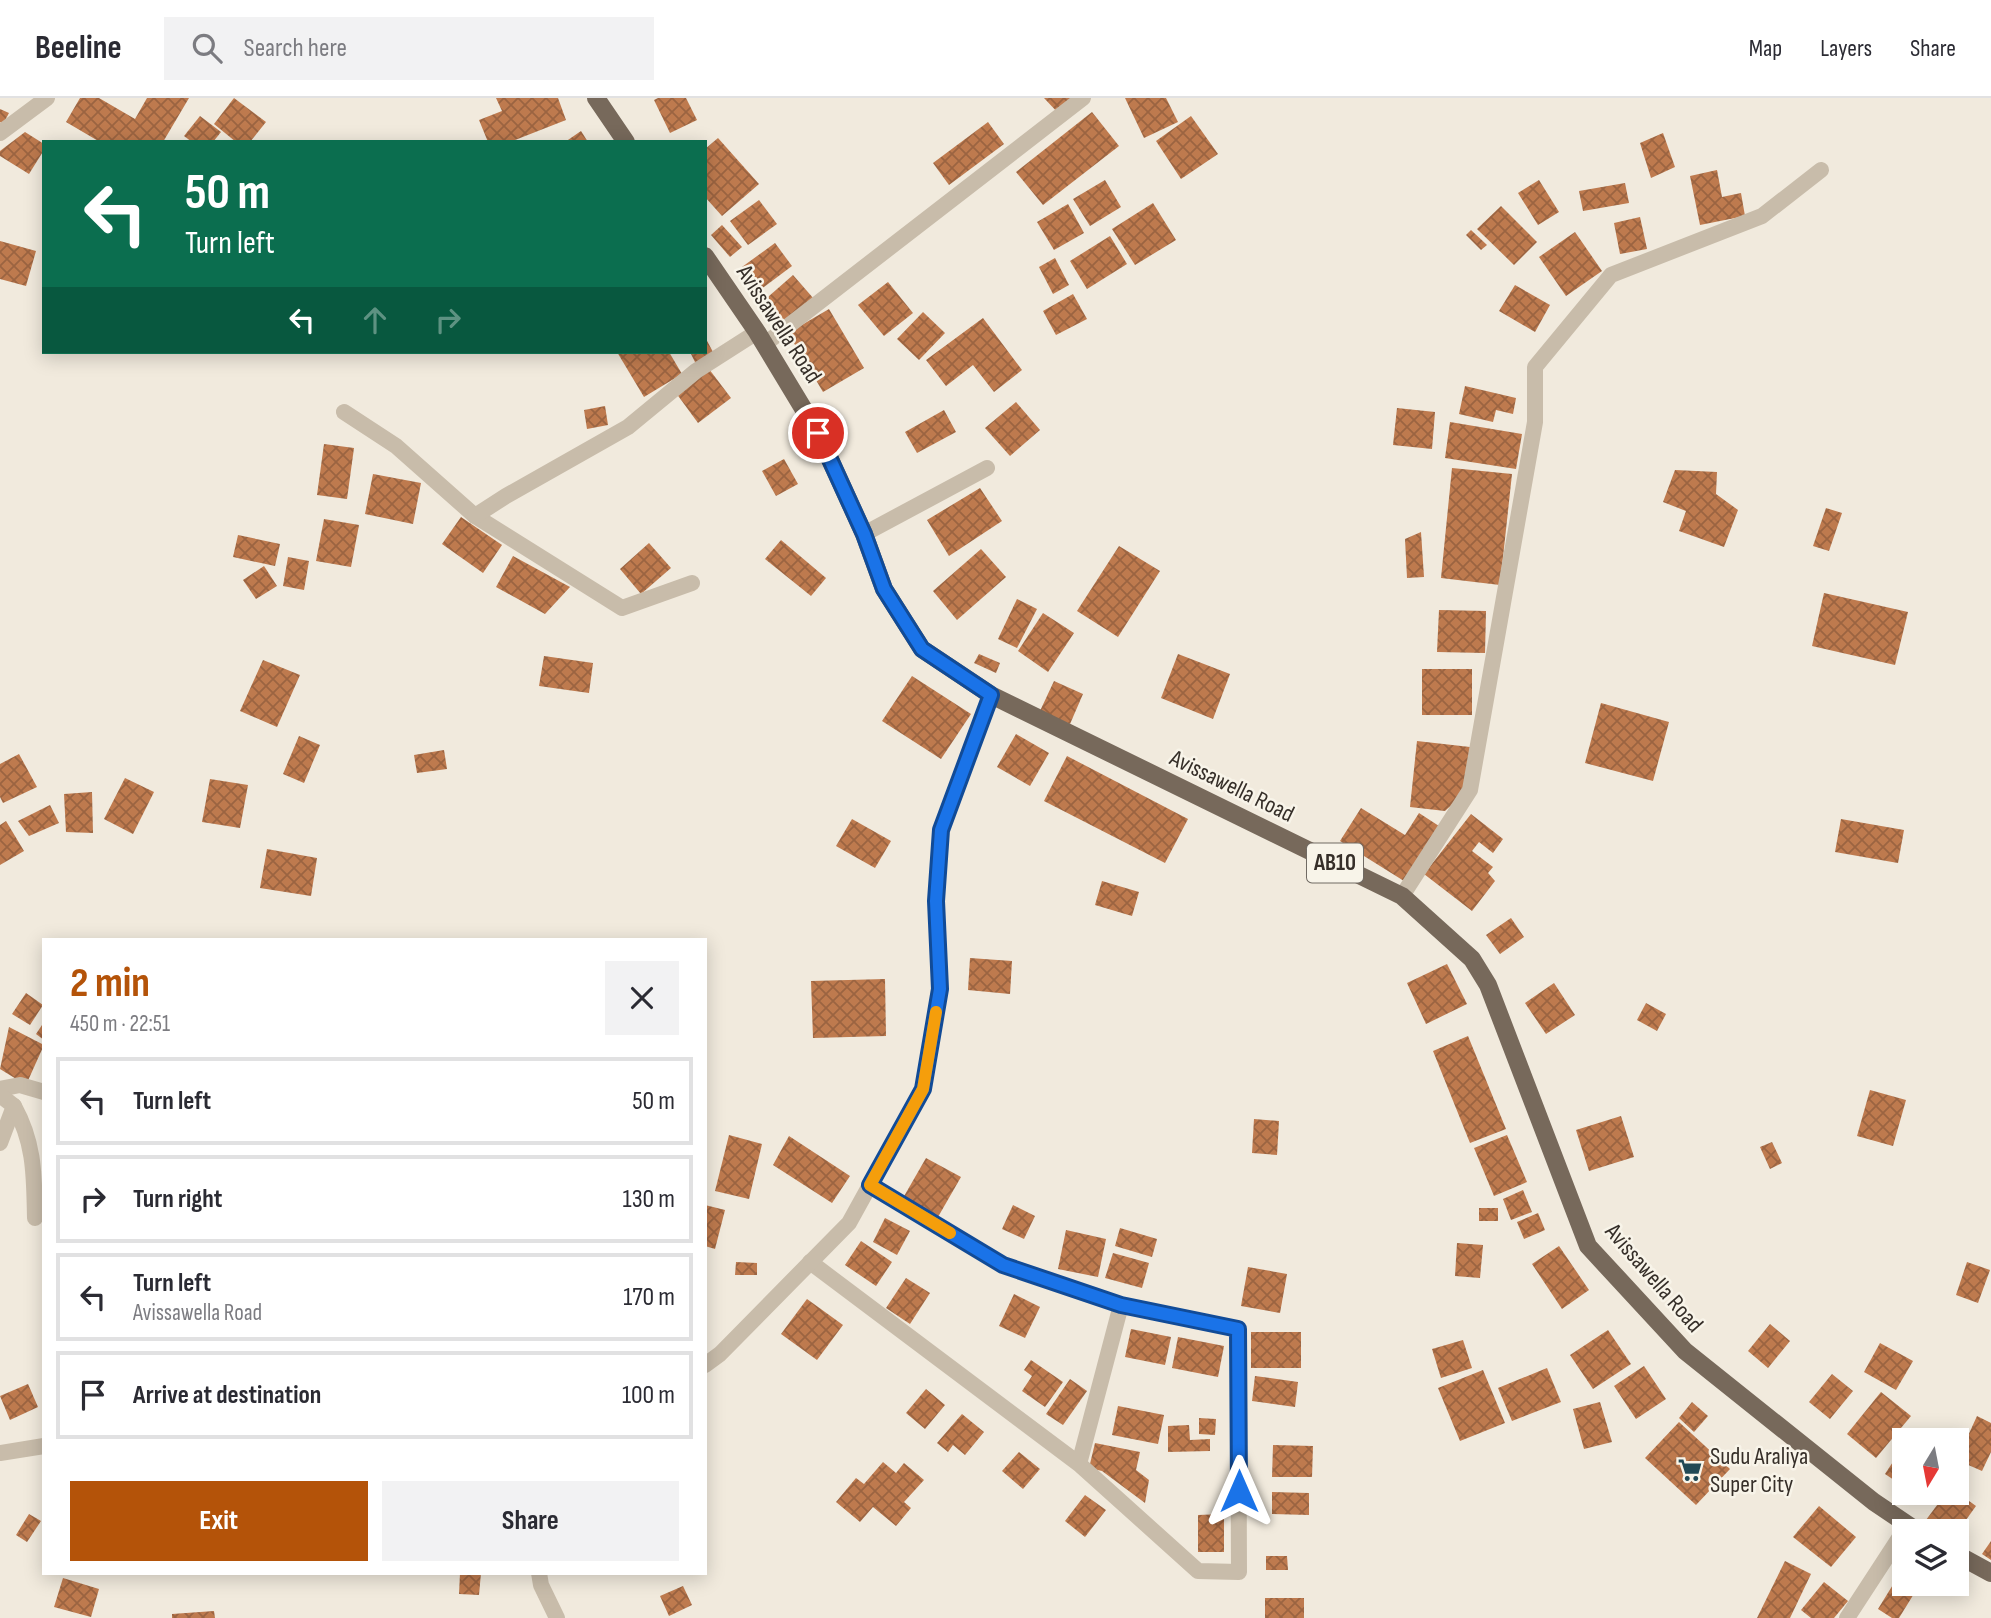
<!DOCTYPE html>
<html lang="en">
<head>
<meta charset="utf-8">
<style>
  body { margin:0; font-family:"Sofia Sans Condensed",sans-serif; background:#f2f2f3; color:#2b2b33; height:100vh; display:flex; flex-direction:column; font-size:26px; white-space:nowrap }
  * { box-sizing:border-box; margin:0 }
  p { font-size:23px; color:#7c7c81 }
  .icon { flex:none; width:38px; height:38px; fill:none; stroke:currentColor; stroke-width:2; stroke-linecap:round; stroke-linejoin:round }
  .map { position:relative; flex:1; overflow:hidden }
  .side { position:absolute; left:42px; top:840px; width:665px; height:637px; display:flex; flex-direction:column; background:#fff; border-radius:0px; box-shadow:0 4px 18px #0003 }
  .side>* { flex:none }
  .banner { position:absolute; left:42px; top:42px; width:665px; height:214px; border-radius:0px; box-shadow:0 4px 18px #0003; background:#0b6e4f; color:#fff; overflow:hidden }
  .needle { width:46px; rotate:190deg }
  .tools { position:absolute; left:1892px; top:1330px; display:grid; gap:14px }
  .tools a { display:grid; place-items:center; width:77px; height:77px; border-radius:0px; background:#fff; box-shadow:0 4px 18px #0003; font-size:35px }
  .pin { position:absolute; display:grid; place-items:center; width:60px; height:60px; color:#fff; margin:-30px; border:4px solid #fff; border-radius:50%; box-shadow:0 2px 7px #0007 }
  .me { position:absolute; width:77px; margin:-38px; rotate:0deg; stroke-linejoin:round; filter:drop-shadow(0 0 5px #0008) }
  .turn { display:flex; align-items:center; gap:24px; height:147px; padding:0 28px; font-size:32px }
  .turn .icon { width:91px; height:91px; stroke-width:2.5 }
  .turn b { display:block; font-size:49px; line-height:60px }
  .lanes { display:flex; align-items:center; height:66px; padding:0 28px; background:#0003; justify-content:center; gap:35px; direction:ltr }
  .lanes .off { opacity:.35 }
  .round { display:grid; place-items:center; flex:none; width:74px; height:74px; border-radius:0px; background:#f2f2f3 }
  .overview { display:flex; align-items:center; justify-content:space-between; height:119px; padding:0 28px }
  h1 { font-size:42px; font-weight:700; line-height:52px; color:#b45309 }
  .cta { display:flex; gap:14px; margin-top:auto; padding:14px 28px }
  .cta a { flex:1; height:80px; border-radius:0px; background:#b45309; color:#fff; font-size:28px; font-weight:700; line-height:80px; text-align:center }
  .cta a+a { background:#f2f2f3; color:#2b2b33 }
  ul { padding:0; list-style:none }
  li { display:flex; align-items:center; gap:21px; height:88px; margin:0 14px 10px; padding:0 14px; border:4px solid #e1e1e2; border-radius:0px }
  li div { flex:1 }
  li b { display:block; font-size:26px }
  li em { font-style:normal }
  header { display:flex; align-items:center; gap:42px; box-sizing:border-box; height:98px; padding:0 35px; background:#fff; border-bottom:2px solid #e1e1e2 }
  header strong { font-size:33px }
  nav { display:flex; gap:38px; margin-inline-start:auto; font-size:24px }
  .search { width:490px; height:63px; background:#f2f2f3; display:flex; align-items:center; gap:18px; box-sizing:border-box; padding:0 24px; border-radius:0px; color:#7c7c81; font-size:26px }
  .map>svg:first-child { display:block }
</style>
</head>
<body>
<header>
<strong>Beeline</strong>
<div class="search"><svg class="icon" aria-label="search" viewBox="0 0 24 24"><circle cx="10" cy="10" r="6"/><path d="M15 15l6 6"/></svg>Search here</div>
<nav><a>Map</a><a>Layers</a><a>Share</a></nav>
</header>
<div class="map">
<svg width="1991" height="1520" viewBox="0 0 1991 1520">
  <defs>
    <pattern id="building-cross-hatch" width="8" height="8" patternUnits="userSpaceOnUse" patternTransform="scale(1.75)"><rect width="8" height="8" fill="#be7a4e"/><path d="M0 0l8 8M0 8l8-8" fill="none" stroke="#9b6441"/></pattern>
  </defs>
  <rect width="100%" height="100%" fill="#f1eadd"/>
  <g fill="url(#building-cross-hatch)">
    <path d="M80,0H99L135,21L147,0H189L163,44H100L66,24Z"/>
    <path d="M234,0L266,24L250,44H236L214,26Z"/>
    <path d="M496,0H558L566,22L510,44H488L479,22L502,13Z"/>
    <path d="M658,0H686L697,22L670,35L654,2Z"/>
    <path d="M1044,0H1078L1060,17Z"/>
    <path d="M1125,0H1166L1178,24L1144,40Z"/>
    <path d="M0,11L9,15L3,26L0,24Z"/>
    <path d="M1092,14L1119,48L1043,107L1016,74Z"/>
    <path d="M200,18L221,34L213,44H192L184,38Z"/>
    <path d="M1191,18L1218,56L1181,81L1156,43Z"/>
    <path d="M988,24L1004,46L949,87L933,65Z"/>
    <path d="M581,33L588,44H565Z"/>
    <path d="M25,34L44,46V52L29,76L0,58V53Z"/>
    <path d="M1663,35L1675,69L1651,80L1640,45Z"/>
    <path d="M718,40L759,86L722,118L705,99V51Z"/>
    <path d="M1717,72L1722,99L1741,95L1745,118L1700,127L1690,78Z"/>
    <path d="M1105,82L1121,109L1090,128L1073,101Z"/>
    <path d="M1539,82L1559,114L1538,127L1518,95Z"/>
    <path d="M1625,85L1629,105L1583,113L1579,93Z"/>
    <path d="M759,102L777,126L748,147L730,123Z"/>
    <path d="M1153,105L1176,142L1135,167L1112,131Z"/>
    <path d="M1068,106L1084,135L1054,152L1037,124Z"/>
    <path d="M1501,108L1537,144L1514,167L1477,131Z"/>
    <path d="M1640,119L1647,151L1620,156L1614,125Z"/>
    <path d="M722,127L742,149L730,159L711,137Z"/>
    <path d="M1471,132L1487,147L1481,152L1466,137Z"/>
    <path d="M1575,134L1602,173L1566,198L1539,159Z"/>
    <path d="M1110,138L1127,166L1087,191L1070,163Z"/>
    <path d="M0,143L36,153L26,188L0,181Z"/>
    <path d="M775,145L792,168L760,192L742,169Z"/>
    <path d="M1055,160L1069,187L1053,196L1039,169Z"/>
    <path d="M793,177L814,201L783,228L761,205Z"/>
    <path d="M888,184L913,215L884,238L858,207Z"/>
    <path d="M1515,187L1550,207L1535,234L1499,213Z"/>
    <path d="M1073,196L1087,221L1056,237L1043,213Z"/>
    <path d="M829,211L864,270L823,294L788,235Z"/>
    <path d="M923,214L945,235L919,262L897,241Z"/>
    <path d="M983,220L1022,272L994,294L973,267L946,288L926,262Z"/>
    <path d="M705,239L713,254L697,268L690,254H705Z"/>
    <path d="M617,254H669L682,276L644,299Z"/>
    <path d="M709,271L731,300L698,325L676,295Z"/>
    <path d="M1465,288L1516,300L1513,316L1496,312L1493,324L1459,316Z"/>
    <path d="M1016,304L1040,332L1010,358L985,330Z"/>
    <path d="M605,308L608,327L587,331L584,312Z"/>
    <path d="M1397,310L1435,314L1432,351L1393,347Z"/>
    <path d="M944,312L956,334L917,355L905,334Z"/>
    <path d="M1450,324L1522,336L1516,371L1445,360Z"/>
    <path d="M324,346L354,350L347,401L317,397Z"/>
    <path d="M784,361L798,386L776,398L762,373Z"/>
    <path d="M1452,370L1512,376L1500,487L1441,480Z"/>
    <path d="M1675,372L1717,374L1716,396L1738,412L1724,449L1679,433L1686,413L1663,404Z"/>
    <path d="M373,376L421,385L413,426L365,416Z"/>
    <path d="M980,390L1002,423L949,458L927,422Z"/>
    <path d="M1826,410L1842,415L1829,453L1813,448Z"/>
    <path d="M461,419L502,447L483,475L442,446Z"/>
    <path d="M324,421L359,427L351,469L316,463Z"/>
    <path d="M1421,434L1424,479L1407,480L1405,441Z"/>
    <path d="M238,437L280,446L275,468L233,459Z"/>
    <path d="M781,442L826,480L811,498L765,461Z"/>
    <path d="M649,445L671,470L641,496L620,471Z"/>
    <path d="M1119,448L1160,473L1118,539L1077,513Z"/>
    <path d="M981,451L1006,479L957,522L933,493Z"/>
    <path d="M513,458L570,489L545,516L496,489Z"/>
    <path d="M288,459L309,463L304,492L283,488Z"/>
    <path d="M264,468L277,488L256,501L243,482Z"/>
    <path d="M1824,495L1908,514L1895,567L1812,548Z"/>
    <path d="M1017,501L1037,511L1017,550L998,541Z"/>
    <path d="M1439,512L1486,513L1485,555L1437,554Z"/>
    <path d="M1043,515L1074,535L1048,574L1018,553Z"/>
    <path d="M979,556L1000,565L996,575L974,565Z"/>
    <path d="M1178,556L1230,576L1213,621L1161,600Z"/>
    <path d="M544,558L593,565L589,595L539,588Z"/>
    <path d="M263,562L300,577L277,629L240,613Z"/>
    <rect x="1422" y="571" width="50" height="46"/>
    <path d="M912,578L971,616L941,661L882,623Z"/>
    <path d="M1054,583L1083,596L1070,626L1040,613Z"/>
    <path d="M1601,605L1669,624L1653,683L1585,665Z"/>
    <path d="M1016,636L1049,655L1030,688L997,669Z"/>
    <path d="M299,638L320,647L304,685L283,676Z"/>
    <path d="M1417,643L1470,649L1465,690L1459,700L1445,713L1410,709Z"/>
    <path d="M444,652L447,671L417,675L414,657Z"/>
    <path d="M19,656L37,689L3,705L0,699V666Z"/>
    <path d="M1067,658L1188,721L1165,765L1044,703Z"/>
    <path d="M125,680L154,694L133,736L104,721Z"/>
    <path d="M210,681L248,687L240,730L202,724Z"/>
    <path d="M92,694L93,735L66,734L64,696Z"/>
    <path d="M50,707L59,725L29,738L18,723Z"/>
    <path d="M1361,710L1405,737L1419,715L1439,728L1404,783L1340,743Z"/>
    <path d="M1471,716L1503,741L1493,755L1479,744L1472,753L1493,769L1488,775L1495,783L1472,813L1424,776Z"/>
    <path d="M852,721L891,743L875,770L836,748Z"/>
    <path d="M1841,721L1904,732L1898,765L1835,754Z"/>
    <path d="M6,723L24,753L0,767V727Z"/>
    <path d="M267,751L317,760L311,798L260,790Z"/>
    <path d="M1102,783L1139,794L1132,818L1095,807Z"/>
    <path d="M1511,820L1524,839L1500,856L1486,837Z"/>
    <path d="M970,860L1012,863L1010,896L968,892Z"/>
    <path d="M1447,866L1467,906L1426,926L1407,885Z"/>
    <path d="M885,881L886,938L813,940L811,883Z"/>
    <path d="M1554,885L1575,917L1546,936L1525,905Z"/>
    <path d="M26,895L43,907L30,927L12,916Z"/>
    <path d="M1646,905L1666,916L1657,933L1637,922Z"/>
    <path d="M44,924V942L36,936Z"/>
    <path d="M9,929L44,947L26,987L0,971Z"/>
    <path d="M1468,938L1506,1031L1470,1045L1433,953Z"/>
    <path d="M1870,992L1906,1002L1893,1048L1857,1038Z"/>
    <path d="M1621,1018L1634,1059L1589,1073L1576,1032Z"/>
    <path d="M1254,1021L1279,1023L1277,1057L1252,1055Z"/>
    <path d="M729,1037L762,1046L749,1101L715,1093Z"/>
    <path d="M1507,1037L1527,1084L1494,1098L1474,1050Z"/>
    <path d="M789,1038L850,1078L832,1105L773,1067Z"/>
    <path d="M1772,1044L1782,1065L1770,1071L1760,1049Z"/>
    <path d="M926,1060L961,1079L938,1119L903,1100Z"/>
    <path d="M1523,1092L1532,1114L1511,1122L1503,1101Z"/>
    <path d="M705,1107L725,1112L715,1151L705,1148Z"/>
    <path d="M1013,1107L1035,1118L1024,1141L1002,1131Z"/>
    <rect x="1479" y="1110" width="19" height="13"/>
    <path d="M1538,1115L1545,1132L1524,1141L1517,1124Z"/>
    <path d="M885,1120L910,1133L897,1157L873,1144Z"/>
    <path d="M1120,1130L1157,1141L1152,1159L1115,1148Z"/>
    <path d="M1066,1132L1106,1141L1098,1179L1058,1171Z"/>
    <path d="M861,1143L892,1164L876,1188L845,1167Z"/>
    <path d="M1457,1145L1483,1147L1480,1180L1455,1178Z"/>
    <path d="M1559,1148L1589,1192L1562,1211L1532,1166Z"/>
    <path d="M1113,1155L1149,1165L1142,1190L1105,1180Z"/>
    <path d="M736,1164L757,1165V1177H735Z"/>
    <path d="M1967,1164L1990,1172L1978,1205L1956,1197Z"/>
    <path d="M1248,1169L1287,1176L1280,1215L1241,1208Z"/>
    <path d="M906,1180L930,1195L910,1226L886,1210Z"/>
    <path d="M1014,1196L1040,1209L1025,1240L999,1228Z"/>
    <path d="M807,1201L843,1227L817,1262L781,1236Z"/>
    <path d="M1770,1226L1790,1243L1768,1270L1748,1253Z"/>
    <path d="M1131,1231L1171,1239L1165,1267L1125,1259Z"/>
    <path d="M1608,1232L1631,1266L1593,1291L1570,1257Z"/>
    <rect x="1251" y="1234" width="50" height="36"/>
    <path d="M1178,1239L1224,1248L1218,1279L1172,1270Z"/>
    <path d="M1463,1242L1472,1270L1441,1280L1432,1251Z"/>
    <path d="M1880,1245L1913,1263L1896,1292L1864,1274Z"/>
    <path d="M1031,1262L1063,1284L1045,1309L1022,1293L1032,1278L1024,1272Z"/>
    <path d="M1644,1268L1666,1301L1636,1321L1614,1288Z"/>
    <path d="M1547,1270L1561,1304L1512,1323L1498,1290Z"/>
    <path d="M1483,1272L1505,1325L1460,1343L1438,1290Z"/>
    <path d="M1832,1276L1853,1293L1830,1321L1809,1304Z"/>
    <path d="M1255,1278L1298,1284L1295,1309L1252,1303Z"/>
    <path d="M1070,1281L1087,1293L1063,1327L1046,1316Z"/>
    <path d="M28,1286L38,1309L10,1322L0,1298Z"/>
    <path d="M926,1291L945,1307L925,1331L906,1315Z"/>
    <path d="M1881,1294L1911,1318L1876,1360L1847,1336Z"/>
    <path d="M1600,1304L1612,1344L1584,1351L1573,1311Z"/>
    <path d="M1692,1304L1708,1318L1694,1334L1679,1320Z"/>
    <path d="M1118,1308L1164,1317L1158,1346L1112,1337Z"/>
    <path d="M962,1316L984,1334L965,1357L953,1347L948,1354L937,1345Z"/>
    <path d="M1977,1318L1991,1325V1354L1982,1373L1957,1362Z"/>
    <path d="M1199,1320L1216,1321L1215,1337L1199,1336Z"/>
    <path d="M1679,1324L1730,1371L1696,1407L1645,1360Z"/>
    <path d="M1189,1327L1190,1342L1210,1341V1353L1168,1354V1328Z"/>
    <path d="M1914,1332L1930,1342H1907Z"/>
    <path d="M1095,1345L1140,1354L1136,1372L1149,1382L1145,1405L1102,1373L1089,1370Z"/>
    <path d="M1273,1347L1313,1348L1312,1379H1272Z"/>
    <path d="M1904,1347V1386L1903,1388L1885,1376Z"/>
    <path d="M1019,1354L1040,1371L1023,1391L1002,1373Z"/>
    <path d="M883,1364L896,1375L904,1365L924,1382L904,1404L911,1410L896,1428L873,1409L860,1424L836,1404L856,1380L864,1386Z"/>
    <path d="M1272,1394L1309,1395V1417L1272,1416Z"/>
    <path d="M1946,1395H1958L1976,1408L1958,1433H1942L1926,1422Z"/>
    <path d="M1085,1397L1106,1412L1085,1439L1065,1423Z"/>
    <path d="M1819,1408L1856,1439L1831,1469L1793,1439Z"/>
    <path d="M29,1416L41,1423L27,1444L16,1437Z"/>
    <path d="M1224,1416V1454H1198V1417Z"/>
    <path d="M1991,1443V1462L1982,1456Z"/>
    <path d="M1266,1458H1287L1288,1472H1266Z"/>
    <path d="M1785,1463L1811,1476L1790,1520H1757Z"/>
    <path d="M1902,1472L1904,1473V1486H1920L1899,1520H1892L1878,1511Z"/>
    <path d="M460,1475H481L479,1497L459,1496Z"/>
    <path d="M63,1480L99,1491L91,1519L54,1509Z"/>
    <path d="M1824,1484L1848,1503L1834,1520H1811L1801,1512Z"/>
    <path d="M683,1488L692,1507L669,1518L660,1498Z"/>
    <rect x="1265" y="1500" width="39" height="20"/>
    <path d="M214,1513L215,1520H172V1516Z"/>
  </g>
  <g fill="none" stroke-linecap="round" stroke-linejoin="round">
    <g stroke="#c8bcaa" stroke-width="16">
      <path d="M0,35L47,0"/>
      <path d="M765,246L1083,0"/>
      <path d="M344,314L396,348L475,418L622,510L692,485"/>
      <path d="M475,418L506,398L628,329L696,273L757,234"/>
      <path d="M864,436L987,370"/>
      <path d="M1402,798L1470,692L1535,324V269L1611,177L1762,118L1821,72"/>
      <path d="M0,991L20,987L44,994"/>
      <path d="M0,997L14,1008L0,1045"/>
      <path d="M14,1008C35,1046 34,1078 35,1120"/>
      <path d="M870,1087L1003,1167L1121,1207"/>
      <path d="M810,1164L1079,1366L1198,1473L1239,1474L1238,1231L1121,1207L1079,1366"/>
      <path d="M705,1267L720,1256L849,1125L923,991L940,891L936,803L941,732L991,597"/>
      <path d="M0,1355L44,1348"/>
      <path d="M539,1475L541,1487L557,1520"/>
      <path d="M1847,1520L1907,1428"/>
    </g>
    <g stroke="#77695b" stroke-width="18">
      <path d="M596,0L626,44"/>
      <path d="M705,158L757,234L818,335L864,436L884,491L922,551L991,597L1402,798L1472,861L1488,887L1588,1148L1685,1253L1874,1404L1917,1433"/>
      <path d="M1956,1456L1991,1475"/>
    </g>
  </g>
  <g fill="none" stroke-linecap="round" stroke-linejoin="round">
    <g stroke="#114b97" stroke-width="18">
      <path id="route" d="M818,335L864,436L884,491L922,551L991,597L941,732L936,803L940,891L923,991L870,1087L1003,1167L1121,1207L1238,1231L1239,1393"/>
    </g>
    <use href="#route" stroke="#1a73e8" stroke-width="12"/>
    <path stroke="#f59e0b" stroke-width="12" d="M936,914L923,991L870,1087L950,1135"/>
  </g>
  <defs>
    <g id="supermarket-bare" transform="scale(1.89)"><path d="M-6-5.5h2.5l.6 2H6L4.5 2H-2.5L-4.4-4H-6ZM-1.5 3.2a1.3 1.3 0 1 0 .1 0ZM3 3.2a1.3 1.3 0 1 0 .1 0Z" fill="#214955" stroke="#f8f4e9" stroke-width="2.5" paint-order="stroke"/></g>
  </defs>
  <g fill-rule="evenodd">
    <use href="#supermarket-bare" x="1690" y="1372"/>
  </g>
  <g text-anchor="middle" dominant-baseline="central" stroke-width="5" stroke-linejoin="round" paint-order="stroke">
    <rect fill="#f8f4e9" stroke="#706a63" stroke-width="2" x="1307" y="745.5" width="56" height="39" rx="5"/>
    <g font-size="23" font-weight="bold" fill="#362f29">
      <text x="1335" y="765">AB10</text>
    </g>
    <g font-size="24" fill="#362f29" stroke="#f8f4e9">
      <text transform="translate(779 226) rotate(57)">Avissawella Road</text>
      <text transform="translate(1232 688) rotate(26)">Avissawella Road</text>
      <text transform="translate(1654 1180) rotate(49)">Avissawella Road</text>
    </g>
    <g font-size="24" fill="#362f29" stroke="#f8f4e9" text-anchor="start">
      <text x="1710" y="1358">Sudu Araliya<tspan x="1710" dy="28">Super City</tspan></text>
    </g>
  </g>
</svg>
<div class="tools">
<a><svg class="needle" viewBox="-14 -14 28 28"><path d="M0-13l5 13h-10z" fill="#e53935"/><path d="M0 13l5-13h-10z" fill="#7c7c81"/></svg></a>
<a><svg class="icon" aria-label="layers" viewBox="0 0 24 24"><path d="M12 4l9 5-9 5-9-5zM3 14l9 5 9-5"/></svg></a>
</div>
<div class="pin" style="left:818px;top:335px;background:#d93025"><svg class="icon" aria-label="arrive" viewBox="0 0 24 24"><path d="M6 21V4h12l-3 4 3 4H6"/></svg></div>
<svg class="me" style="left:1239px;top:1393px" viewBox="-20 -20 40 40"><path d="M0-17L14 15 0 8-14 15z" fill="#1a73e8" stroke="#fff" stroke-width="4"/></svg>
<div class="banner">
<div class="turn"><svg class="icon" aria-label="left" viewBox="0 0 24 24"><path d="M17 20v-9H6M10 6l-5 5 5 5"/></svg><div><b>50 m</b>Turn left</div></div>
<div class="lanes"><svg class="icon" aria-label="left" viewBox="0 0 24 24"><path d="M17 20v-9H6M10 6l-5 5 5 5"/></svg><svg class="icon off" aria-label="ahead" viewBox="0 0 24 24"><path d="M12 20V5M6 11l6-6 6 6"/></svg><svg class="icon off" aria-label="right" viewBox="0 0 24 24"><path d="M7 20v-9h11M14 6l5 5-5 5"/></svg></div>
</div>
<section class="side">
<div class="overview"><div><h1>2 min</h1><p>450 m · 22:51</p></div><a class="round"><svg class="icon" aria-label="close" viewBox="0 0 24 24"><path d="M6 6l12 12M18 6L6 18"/></svg></a></div>
<ul>
<li><svg class="icon" aria-label="left" viewBox="0 0 24 24"><path d="M17 20v-9H6M10 6l-5 5 5 5"/></svg><div><b>Turn left</b></div><em>50 m</em></li>
<li><svg class="icon" aria-label="right" viewBox="0 0 24 24"><path d="M7 20v-9h11M14 6l5 5-5 5"/></svg><div><b>Turn right</b></div><em>130 m</em></li>
<li><svg class="icon" aria-label="left" viewBox="0 0 24 24"><path d="M17 20v-9H6M10 6l-5 5 5 5"/></svg><div><b>Turn left</b><p>Avissawella Road</p></div><em>170 m</em></li>
<li><svg class="icon" aria-label="arrive" viewBox="0 0 24 24"><path d="M6 21V4h12l-3 4 3 4H6"/></svg><div><b>Arrive at destination</b></div><em>100 m</em></li>
</ul>
<div class="cta"><a>Exit</a><a>Share</a></div>
</section>
</div>
</body>
</html>
